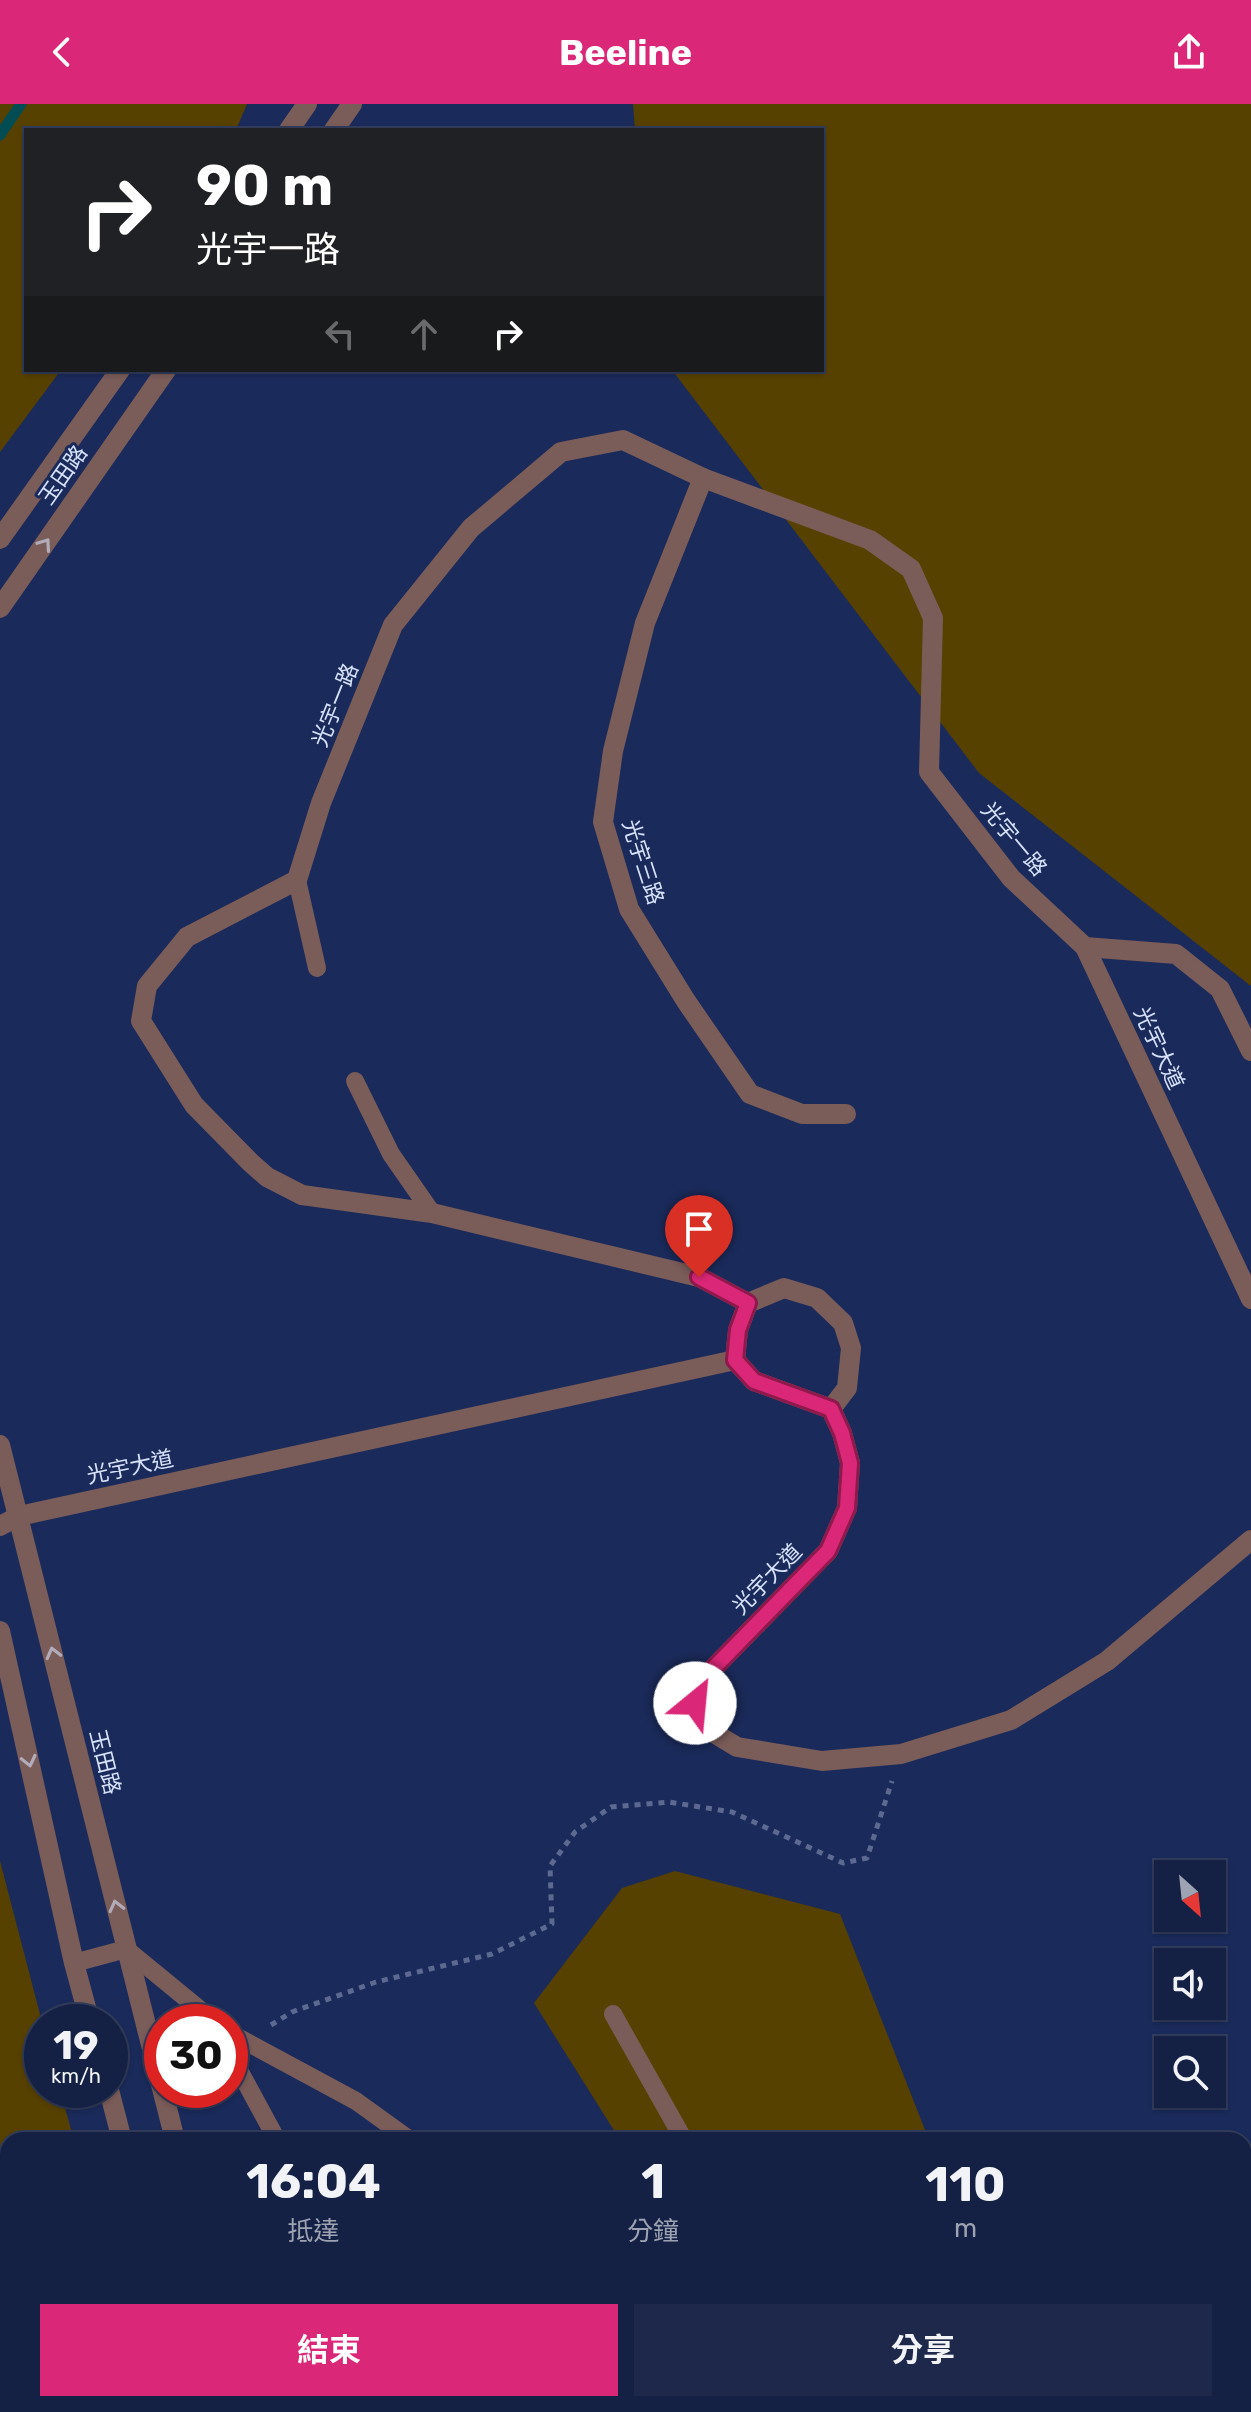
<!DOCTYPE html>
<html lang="zh-TW">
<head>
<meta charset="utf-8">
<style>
  body { margin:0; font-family:Rubik,"Noto Sans TC",sans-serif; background:#1d284b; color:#f1f3f6; height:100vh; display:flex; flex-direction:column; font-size:30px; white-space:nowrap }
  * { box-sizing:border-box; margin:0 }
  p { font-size:26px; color:#9da3b2 }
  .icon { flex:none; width:44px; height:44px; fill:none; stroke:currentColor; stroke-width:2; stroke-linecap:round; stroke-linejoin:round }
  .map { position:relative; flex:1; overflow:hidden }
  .sheet { position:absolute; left:0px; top:2028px; width:1252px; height:280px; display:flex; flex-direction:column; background:#142044; border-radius:24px 24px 0 0; box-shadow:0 2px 6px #0004,0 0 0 2px #333e5d }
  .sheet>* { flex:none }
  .banner { position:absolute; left:24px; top:24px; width:800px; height:244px; border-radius:0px; box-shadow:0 2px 6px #0004,0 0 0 2px #333e5d; background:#202124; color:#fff; overflow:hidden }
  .needle { width:52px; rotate:153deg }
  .tools { position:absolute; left:1154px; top:1756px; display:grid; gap:16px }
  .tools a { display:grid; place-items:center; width:72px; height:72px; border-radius:0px; background:#142044; box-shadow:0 2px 6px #0004,0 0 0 2px #333e5d; font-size:40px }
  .speed { position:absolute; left:24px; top:1900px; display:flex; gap:16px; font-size:40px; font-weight:700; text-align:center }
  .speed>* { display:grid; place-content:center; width:104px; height:104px; border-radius:50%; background:#142044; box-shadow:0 2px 6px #0004,0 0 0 2px #333e5d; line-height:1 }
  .speed small { font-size:20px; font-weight:400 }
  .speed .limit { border:12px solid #d22; background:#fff; color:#111 }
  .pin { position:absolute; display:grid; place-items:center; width:68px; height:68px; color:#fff; margin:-82px -34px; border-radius:50% 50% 50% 0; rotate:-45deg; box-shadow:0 0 8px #0007 }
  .pin .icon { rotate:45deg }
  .me { position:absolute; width:88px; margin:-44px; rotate:28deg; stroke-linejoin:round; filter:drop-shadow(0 0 6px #0008) }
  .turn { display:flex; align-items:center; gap:28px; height:168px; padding:0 40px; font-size:36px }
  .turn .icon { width:104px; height:104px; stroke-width:2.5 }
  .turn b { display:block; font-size:56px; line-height:68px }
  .lanes { display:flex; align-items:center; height:76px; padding:0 40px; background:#0003; justify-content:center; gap:40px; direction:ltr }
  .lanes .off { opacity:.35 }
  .eta { display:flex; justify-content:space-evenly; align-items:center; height:136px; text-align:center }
  .eta b { font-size:48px; font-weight:700; line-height:56px }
  .button { display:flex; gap:16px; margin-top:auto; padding:16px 40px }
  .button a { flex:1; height:92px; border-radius:0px; background:#db2777; color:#fff; font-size:32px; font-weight:700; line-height:92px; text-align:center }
  .button a+a { background:#1d284b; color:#f1f3f6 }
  header { display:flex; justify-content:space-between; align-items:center; height:104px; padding:0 40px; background:#db2777; color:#fff; font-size:36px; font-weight:700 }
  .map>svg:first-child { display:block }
</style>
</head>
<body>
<header><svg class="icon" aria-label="back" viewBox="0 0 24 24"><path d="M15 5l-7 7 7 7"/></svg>Beeline<svg class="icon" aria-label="share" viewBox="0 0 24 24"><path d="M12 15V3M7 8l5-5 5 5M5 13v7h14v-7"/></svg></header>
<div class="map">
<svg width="1251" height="2308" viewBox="0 0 1251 2308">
  <rect width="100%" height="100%" fill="#1a2a5a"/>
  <g fill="#574101">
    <path d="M0,0H247L236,26H26V266H61L0,348Z"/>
    <path d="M633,0H1251V882L979,669L672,266H822V26H635Z"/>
    <path d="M0,1757L42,1918V1986H60L74,2036H8V2300H143L145,2308H0Z"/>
    <path d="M675,1767L840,1810L929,2036H620L534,1899L622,1784Z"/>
  </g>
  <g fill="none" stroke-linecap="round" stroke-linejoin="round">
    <path stroke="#024c54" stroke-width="11" d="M0,31L21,0"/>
    <path stroke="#5c6a92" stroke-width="5" stroke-dasharray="6 6" stroke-linecap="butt" d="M271,1921L292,1908L376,1878L492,1850L552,1820L550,1762L575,1728L611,1703L669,1698L732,1708L843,1759L867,1754L892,1677"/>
    <g stroke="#7a5c59" stroke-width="18">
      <path d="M297,776L317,864"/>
      <path d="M355,977L391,1050L432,1109"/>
      <path d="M74,1859L126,1845L215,1918"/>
      <path d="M613,1910L684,2036"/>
      <path d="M230,1929L356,1997L410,2036"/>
      <path d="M242,1937L239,1966L277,2036"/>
    </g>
    <g stroke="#7a5c59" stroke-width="20">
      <path d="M289,26L307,0"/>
      <path d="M334,26L352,0"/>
      <path d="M703,374L645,519L613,647L603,718L629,805L686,897L750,990L802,1010H846"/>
      <path d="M0,435L120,266"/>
      <path d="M0,504L166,266"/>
      <path d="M1085,843L1176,850L1220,885L1251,947"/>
      <path d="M748,1199L784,1184L817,1194L843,1219L851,1244L847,1284L831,1305"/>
      <path d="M735,1256L738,1226L748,1199L699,1173L432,1109L302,1091L267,1073L250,1058L194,1001L141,917L147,882L187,833L297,776L321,699L393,521L471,424L561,348L623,336L703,374L870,436L911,465L933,514L929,668L1011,774L1085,843L1251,1195"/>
      <path d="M0,1341L175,2036"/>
      <path d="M0,1422L19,1412L735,1256L754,1277L831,1305L842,1329L850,1359L847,1404L828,1447L703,1575L695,1599L699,1620L737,1643L822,1657L901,1650L1011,1616L1107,1557L1251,1436"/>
      <path d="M0,1527L74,1859L90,1918"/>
      <path d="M109,1986L122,2036"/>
      <path d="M194,2300L196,2308"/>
      <path d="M242,2300L244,2308"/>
    </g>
  </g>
  <defs><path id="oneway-chevron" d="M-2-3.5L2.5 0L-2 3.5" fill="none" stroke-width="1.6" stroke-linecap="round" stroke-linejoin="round" transform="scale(2)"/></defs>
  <g stroke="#b2acba">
    <use href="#oneway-chevron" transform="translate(45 440) rotate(-55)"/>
    <use href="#oneway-chevron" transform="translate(53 1549) rotate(-104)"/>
    <use href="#oneway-chevron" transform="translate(29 1657) rotate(77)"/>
    <use href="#oneway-chevron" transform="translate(116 1802) rotate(-104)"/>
  </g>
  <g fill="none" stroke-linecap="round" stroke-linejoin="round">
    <g stroke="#8e194d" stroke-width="20">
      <path id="route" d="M695,1599L703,1575L828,1447L847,1404L850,1359L842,1329L831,1305L754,1277L735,1256L738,1226L748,1199L699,1173"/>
    </g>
    <use href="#route" stroke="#db2777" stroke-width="14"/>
  </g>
  <g text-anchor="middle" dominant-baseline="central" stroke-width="6" stroke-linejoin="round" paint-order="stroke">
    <g font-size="22" fill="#d7e2fa" stroke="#1a2a5a">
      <text transform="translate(63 371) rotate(-55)">玉田路</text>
      <text transform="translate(335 601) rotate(-68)">光宇一路</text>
      <text transform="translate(1014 735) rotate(50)">光宇一路</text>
      <text transform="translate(643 758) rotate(72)">光宇三路</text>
      <text transform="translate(1159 944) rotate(65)">光宇大道</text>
      <text transform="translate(130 1363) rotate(-12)">光宇大道</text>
      <text transform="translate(767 1475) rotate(-46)">光宇大道</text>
      <text transform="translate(105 1658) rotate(76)">玉田路</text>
    </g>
  </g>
</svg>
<div class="tools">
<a><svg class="needle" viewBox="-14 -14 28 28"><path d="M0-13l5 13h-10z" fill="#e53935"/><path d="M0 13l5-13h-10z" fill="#9da3b2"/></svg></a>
<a><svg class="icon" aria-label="sound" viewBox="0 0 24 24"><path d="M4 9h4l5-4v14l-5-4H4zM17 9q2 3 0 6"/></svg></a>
<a><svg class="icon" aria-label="search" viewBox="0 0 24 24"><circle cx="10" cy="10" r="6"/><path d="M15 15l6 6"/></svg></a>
</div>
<div class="speed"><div>19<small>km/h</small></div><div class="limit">30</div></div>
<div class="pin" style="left:699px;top:1173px;background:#d93025"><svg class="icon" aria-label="arrive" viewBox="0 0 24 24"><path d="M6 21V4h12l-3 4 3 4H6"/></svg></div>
<svg class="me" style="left:695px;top:1599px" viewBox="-20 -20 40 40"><circle r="19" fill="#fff"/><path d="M0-13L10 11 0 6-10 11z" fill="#db2777"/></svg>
<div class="banner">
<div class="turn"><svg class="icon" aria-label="right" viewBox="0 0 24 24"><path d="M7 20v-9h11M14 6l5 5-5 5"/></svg><div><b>90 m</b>光宇一路</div></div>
<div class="lanes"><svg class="icon off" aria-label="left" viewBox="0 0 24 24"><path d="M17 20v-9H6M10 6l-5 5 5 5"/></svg><svg class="icon off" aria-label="ahead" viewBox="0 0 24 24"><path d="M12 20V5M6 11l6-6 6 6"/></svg><svg class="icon" aria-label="right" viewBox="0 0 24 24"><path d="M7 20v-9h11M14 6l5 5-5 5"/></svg></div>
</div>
<section class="sheet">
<div class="eta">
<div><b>16:04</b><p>抵達</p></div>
<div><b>1</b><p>分鐘</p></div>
<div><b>110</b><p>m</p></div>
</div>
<div class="button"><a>結束</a><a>分享</a></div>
</section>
</div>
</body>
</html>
